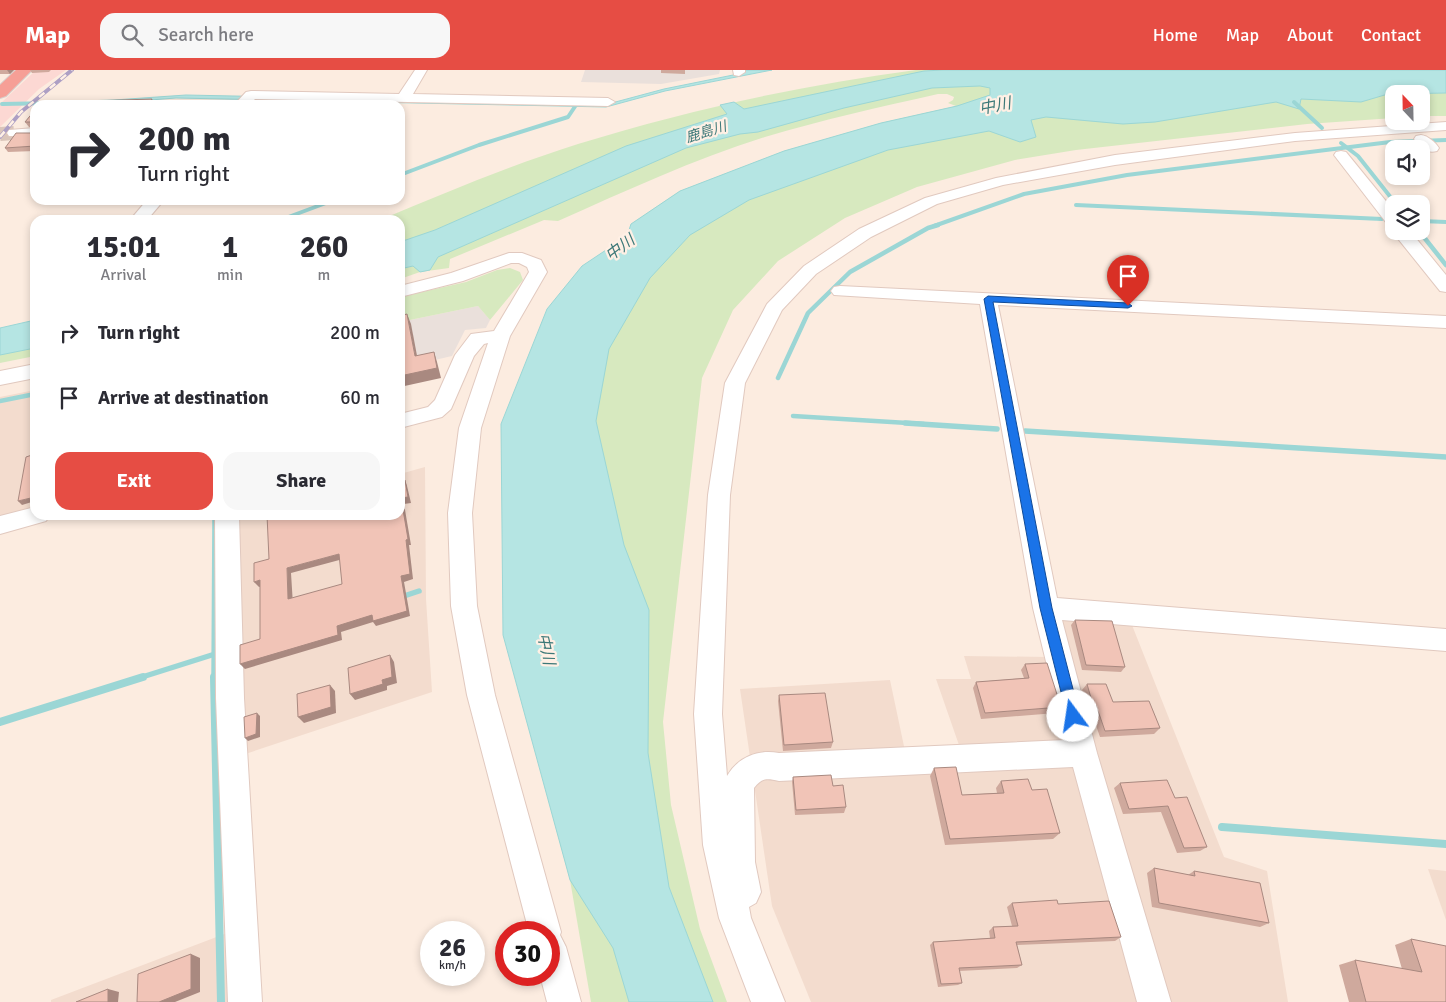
<!DOCTYPE html>
<html lang="en">
<head>
<meta charset="utf-8">
<style>
  body { margin:0; font-family:Signika,"Noto Sans JP",sans-serif; background:#f7f7f7; color:#2b2b33; height:100vh; display:flex; flex-direction:column; font-size:19px; white-space:nowrap }
  * { box-sizing:border-box; margin:0 }
  p { font-size:16px; color:#7c7c81 }
  .icon { flex:none; width:28px; height:28px; fill:none; stroke:currentColor; stroke-width:2; stroke-linecap:round; stroke-linejoin:round }
  .map { position:relative; flex:1; overflow:hidden }
  .drawer { position:absolute; left:30px; top:145px; width:375px; height:305px; display:flex; flex-direction:column; background:#fff; border-radius:15px; box-shadow:0 2px 8px #0003 }
  .drawer>* { flex:none }
  .top-card { position:absolute; left:30px; top:30px; width:375px; height:105px; border-radius:15px; box-shadow:0 2px 8px #0003; background:#fff; color:#2b2b33; overflow:hidden }
  .needle { width:32px; rotate:338deg }
  .controls { position:absolute; left:1385px; top:15px; display:grid; gap:10px }
  .controls a { display:grid; place-items:center; width:45px; height:45px; border-radius:10px; background:#fff; box-shadow:0 2px 8px #0003; font-size:25px }
  .speed { position:absolute; left:420px; top:851px; display:flex; gap:10px; font-size:25px; font-weight:700; text-align:center }
  .speed>* { display:grid; place-content:center; width:65px; height:65px; border-radius:50%; background:#fff; box-shadow:0 2px 8px #0003; line-height:1 }
  .speed small { font-size:12px; font-weight:400 }
  .speed .limit { border:8px solid #d22; background:#fff; color:#111 }
  .pin { position:absolute; display:grid; place-items:center; width:42px; height:42px; color:#fff; margin:-51px -21px; border-radius:50% 50% 50% 0; rotate:-45deg; box-shadow:0 0 5px #0007 }
  .pin .icon { rotate:45deg }
  .me { position:absolute; width:55px; margin:-28px; rotate:346deg; stroke-linejoin:round; filter:drop-shadow(0 0 4px #0008) }
  .turn { display:flex; align-items:center; gap:18px; height:105px; padding:0 25px; font-size:22px }
  .turn .icon { width:65px; height:65px; stroke-width:2.5 }
  .turn b { display:block; font-size:35px; line-height:42px }
  .eta { display:flex; justify-content:space-evenly; align-items:center; height:85px; text-align:center }
  .eta b { font-size:30px; font-weight:800; line-height:35px }
  .button { display:flex; gap:10px; margin-top:auto; padding:10px 25px }
  .button a { flex:1; height:58px; border-radius:15px; background:#e64d44; color:#fff; font-size:20px; font-weight:800; line-height:58px; text-align:center }
  .button a+a { background:#f7f7f7; color:#2b2b33 }
  ul { padding:0; list-style:none }
  li { display:flex; align-items:center; gap:15px; height:65px; padding:0 25px }
  li div { flex:1 }
  li b { display:block; font-size:19px }
  li em { font-style:normal }
  header { display:flex; align-items:center; gap:30px; box-sizing:border-box; height:70px; padding:0 25px; background:#e64d44; color:#fff }
  header strong { font-size:24px }
  nav { display:flex; gap:28px; margin-inline-start:auto; font-size:18px }
  .search { width:350px; height:45px; background:#f7f7f7; display:flex; align-items:center; gap:12px; box-sizing:border-box; padding:0 18px; border-radius:15px; color:#7c7c81; font-size:19px }
  .map>svg:first-child { display:block }
</style>
</head>
<body>
<header>
<strong>Map</strong>
<div class="search"><svg class="icon" aria-label="search" viewBox="0 0 24 24"><circle cx="10" cy="10" r="6"/><path d="M15 15l6 6"/></svg>Search here</div>
<nav><a>Home</a><a>Map</a><a>About</a><a>Contact</a></nav>
</header>
<div class="map">
<svg width="1446" height="932" viewBox="0 0 1446 932">
  <rect width="100%" height="100%" fill="#fcece0"/>
  <g fill="#f3dcce">
    <path d="M35,320V445H61L0,461V327Z"/>
    <path d="M425,397L426,529L432,622L224,691L220,452L246,445H400V404Z"/>
    <path d="M1035,534L1126,540L1224,787L1267,801L1288,932H811L772,836L740,619L890,610L905,681L960,678L936,609H971L964,586L1048,587Z"/>
    <path d="M1428,799L1446,801V850Z"/>
    <path d="M227,863L253,932H51V930Z"/>
  </g>
  <path fill="#fcd8d3" d="M36,0H66L39,19L0,57V34Z"/>
  <g fill="#eae0db">
    <path d="M585,0H720L719,4L661,14L581,12Z"/>
    <path d="M478,236L490,250L486,258L465,260L452,286L400,298V252Z"/>
  </g>
  <g fill="#d7e9bf">
    <path d="M916,0H971L759,43L400,179V150H380C445,123 511,95 578,74C688,40 802,15 916,0Z"/>
    <path d="M1090,0H1260L1054,22L631,154L680,121L784,81L881,53L956,36L948,33L953,30L954,27L947,24H938C880,37 822,50 765,67C694,89 626,121 558,151L544,150L450,189L449,198L420,202L400,209V191L672,76L940,11Z"/>
    <path d="M1446,16V46H1421V24H1394V48L1307,54L1076,80L1015,90L917,117L845,148L778,191L733,240L702,308L663,652L671,735L700,859L727,932H687L558,318L661,159L987,43Z"/>
    <path d="M510,198L520,202L523,210L490,250L478,236L400,252V227L466,212L497,200Z"/>
    <path d="M35,270V286L0,293V278Z"/>
    <path d="M547,725L624,859L649,932H591L570,810Z"/>
  </g>
  <g fill="#b5e5e3" stroke="#9bd6d5">
    <path d="M743,0H772L665,21L606,37L176,28L111,33L47,34L50,32L114,30L186,25L608,34L664,19L743,3Z"/>
    <path d="M943,0H1446V23L1388,24L1361,32L1301,29L1299,39L1276,32L1155,52L1123,54L1046,47L1031,50L1036,67L1020,72L989,61L888,80L749,130L690,165L650,208L609,279L596,351L624,475L649,540L648,683L669,817L713,932H629L613,878L570,810L503,565L501,354L547,239L582,196L627,166L631,154L680,121L784,81L881,53L957,36L990,25V18L980,16L932,18L844,38L758,62L740,64L686,78L438,187L430,200L420,202L413,196L400,199V172L435,160L626,76L727,44L720,35L734,32L744,39L924,1Z"/>
    <path d="M35,250V278L0,285V258Z"/>
  </g>
  <g fill="none" stroke-linecap="round" stroke-linejoin="round">
    <g stroke="#9bd6d5" stroke-width="4">
      <path d="M1294,32L1322,58"/>
      <path d="M2,34L55,33"/>
      <path d="M1341,73L1358,86L1396,134"/>
      <path d="M400,105L479,75L568,47L576,35"/>
      <path d="M1076,135L1382,149"/>
      <path d="M283,149L334,130"/>
      <path d="M1421,151L1446,152"/>
      <path d="M934,156L1024,124L1127,105L1390,72L1446,70"/>
    </g>
    <g stroke="#9bd6d5" stroke-width="4.5">
      <path d="M1419,161L1446,195"/>
      <path d="M778,308L808,243L850,202L928,158L938,155"/>
      <path d="M0,331L35,324"/>
      <path d="M793,346L924,354"/>
    </g>
    <g stroke="#9bd6d5" stroke-width="5.5">
      <path d="M905,353L997,359"/>
      <path d="M1025,361L1446,387"/>
      <path d="M401,527L419,521"/>
      <path d="M139,608L215,584"/>
      <path d="M214,608L215,445"/>
    </g>
    <g stroke="#9bd6d5" stroke-width="8">
      <path d="M214,607L221,932"/>
      <path d="M0,652L143,607"/>
      <path d="M1222,757L1446,774"/>
    </g>
    <path stroke="#dac5ba" stroke-width="14" stroke-dasharray="14 8" stroke-linecap="butt" d="M0,64L14,63"/>
    <g stroke="#e1c9bf" stroke-width="2">
      <g id="street">
        <path d="M415,0H427L413,24L608,28L615,32L608,36L255,29L249,35H234L246,22L251,21L399,24Z"/>
        <path d="M733,0H745V2L739,6L734,5Z"/>
        <path d="M1446,52V60L1295,71L1115,95L1003,115L937,134L871,167L816,204L782,240L745,313L730,425L722,644L727,706C738,687 758,679 779,683L1065,670L1033,538L980,234L834,225L831,221L834,217L840,216L1446,246V258L998,235L1057,528L1446,559V581L1062,550L1097,683L1171,932H1137L1073,697L779,711C766,708 762,708 754,718L755,792L761,822L756,833L749,837L751,848L785,932H751L719,848L703,775L694,644L708,425L725,313L767,234L804,196L859,159L925,128L996,108L1115,85L1295,63Z"/>
        <path d="M35,58V66H9L7,63L9,60Z"/>
        <path d="M1421,65C1428,66 1435,72 1439,78L1437,81C1427,84 1419,77 1414,69L1416,66Z"/>
        <path d="M1341,81L1346,82L1394,141V157L1388,155L1334,85L1336,82Z"/>
        <path d="M147,130H164L147,150H130Z"/>
        <path d="M1394,159V161H1410L1446,205V222L1440,221L1395,165L1393,161Z"/>
        <path d="M509,183H522L541,190L547,202L510,266L481,358L472,443L477,536L495,625L561,862L560,865L566,877L581,932H547L540,905H549V862H529L467,625L451,536L448,443L459,358L488,273L484,274L474,286L451,339L442,347L400,358V344L428,337L435,330L455,285L471,264L494,261L529,202L527,197L519,193H511L463,211L400,227V216L451,203Z"/>
        <path d="M35,294V308L0,315V301Z"/>
        <path d="M35,437V445H50L46,451L0,464V446Z"/>
        <path d="M215,445H239L244,628L262,932H228L216,628Z"/>
      </g>
    </g>
    <g stroke="#d8cecc" stroke-width="2">
      <path id="highway" d="M16,0H32L6,26L0,28V15Z"/>
    </g>
    <use href="#street" fill="#fff" fill-rule="evenodd"/>
    <use href="#highway" fill="#f69f96" fill-rule="evenodd"/>
    <g stroke="#ad9fc4" stroke-width="4">
      <path id="rail" d="M0,67L21,42L72,0"/>
    </g>
    <use href="#rail" stroke="#fff0e5" stroke-width="2.5" stroke-dasharray="7" stroke-linecap="butt"/>
  </g>
  <g fill="#cfa99d">
    <path d="M0,0H14L10,4H0Z"/>
    <path d="M30,0H51L49,2L32,3Z"/>
    <path d="M661,0H685V4L661,3Z"/>
    <path d="M35,40V81L8,82L5,78L33,63V57H29L25,52Z"/>
    <path d="M1075,550L1125,597L1121,602L1082,600L1071,555Z"/>
    <path d="M1025,594L1061,637L1056,643L981,649L973,618L976,612L1024,608L1021,600Z"/>
    <path d="M1087,614L1113,632L1160,658L1154,664L1100,667L1091,641H1088L1082,620Z"/>
    <path d="M779,625L833,672L831,678L783,681L778,631Z"/>
    <path d="M934,698L962,725L997,723L996,718L1001,711L1032,720L1060,763L1053,769L945,775L930,706Z"/>
    <path d="M793,707L833,716L846,737L844,743L795,745L792,712Z"/>
    <path d="M1120,713L1175,728L1207,777L1200,781L1177,783L1161,742L1123,744L1114,718Z"/>
    <path d="M1154,798L1188,805L1194,801L1269,853L1260,857L1152,837L1147,803Z"/>
    <path d="M1012,833L1058,834L1121,867L1115,871L1017,875L1022,895L1017,898L959,901L962,913L958,915L938,917L930,875L933,872L990,868L989,861L993,857L1012,856L1007,837Z"/>
    <path d="M1411,869L1446,932H1349L1339,895L1355,890L1402,899L1395,875Z"/>
  </g>
  <g fill="#a98980">
    <path d="M7,0H14L10,4Z"/>
    <path d="M152,29L154,33L153,35H148Z"/>
    <path d="M407,244L411,254L419,296L415,286Z"/>
    <path d="M434,282L437,292L441,308L400,317V306Z"/>
    <path d="M405,410L407,416L411,433L404,434L411,475H409L413,509L404,512L410,546L376,556L373,552L341,562L342,570L245,599L240,594L337,556L401,506L406,470L401,428Z"/>
    <path d="M35,427V431L22,435L18,431Z"/>
    <path d="M339,484L343,489L291,503L293,535L288,529L287,498Z"/>
    <path d="M260,510L264,516L259,517L254,512Z"/>
    <path d="M390,585L394,592L397,613L387,616V620L355,630L350,624L382,610Z"/>
    <path d="M330,615L335,621L336,643L304,653L298,647Z"/>
    <path d="M257,643L260,646V667L248,671L245,668Z"/>
    <path d="M191,884L200,888V922L175,932H159Z"/>
    <path d="M108,919L119,922L118,932H108Z"/>
  </g>
  <g fill="#f1c4b7" stroke="#a98980" fill-rule="evenodd">
    <path d="M152,29L148,35H41L62,32Z"/>
    <path d="M35,40V76L5,78L16,63H33V52H25Z"/>
    <path d="M407,244L415,286L434,282L437,298L400,306V246Z"/>
    <path d="M35,384V427L18,431L26,387Z"/>
    <path d="M405,410L408,427L401,428L408,469L406,470L410,504L401,506L407,541L373,551L372,545L337,556L338,565L240,594V575L260,569V510L254,512V493L269,489L267,445H400V411ZM339,484L342,514L288,529L287,498Z"/>
    <path d="M1075,550L1112,551L1125,597L1086,595Z"/>
    <path d="M390,585L392,607L382,610L383,614L350,624L348,598Z"/>
    <path d="M1047,593L1061,637L985,643L976,612L1029,608L1025,594Z"/>
    <path d="M1087,614H1106L1113,632L1149,631L1160,658L1105,661L1096,635H1093Z"/>
    <path d="M330,615L331,637L298,647L297,624Z"/>
    <path d="M825,623L833,672L784,675L779,625Z"/>
    <path d="M257,643L256,664L245,668L244,647Z"/>
    <path d="M956,697L962,725L1004,723L1001,711L1028,709L1032,720L1047,719L1060,763L950,769L934,698Z"/>
    <path d="M831,705L833,716L843,715L846,737L796,740L793,707Z"/>
    <path d="M1167,710L1175,728L1187,727L1207,777L1184,778L1168,736L1129,739L1120,713Z"/>
    <path d="M1154,798L1195,806L1194,801L1260,813L1269,853L1159,833Z"/>
    <path d="M1057,830L1058,834L1109,831L1121,867L1016,872L1022,895L959,898L962,913L941,914L933,872L995,868L993,857L1018,856L1012,833Z"/>
    <path d="M1411,869L1446,876V932H1366L1355,890L1422,902Z"/>
    <path d="M191,884V919L159,932H137L138,904Z"/>
    <path d="M108,919V932H76Z"/>
  </g>
  <path fill="#1a73e8" stroke="#114b97" d="M988,226L1128,233L1132,236L1128,238L993,232L1052,538L1080,646L1078,651L1073,653L1069,651L1067,646L1040,538L984,229Z"/>
  <g text-anchor="middle" dominant-baseline="central" stroke-width="4.5" stroke-linejoin="round" paint-order="stroke">
    <g font-size="14" font-style="italic" fill="#3c7878" stroke="#fff0e5">
      <text transform="translate(706 62) rotate(-17)">鹿島川</text>
    </g>
    <g font-size="16" font-style="italic" fill="#3c7878" stroke="#fff0e5">
      <text transform="translate(995 36) rotate(-11)">中川</text>
      <text transform="translate(620 178) rotate(-37)">中川</text>
      <text transform="translate(546 579) rotate(78)">中川</text>
    </g>
  </g>
</svg>
<div class="controls">
<a><svg class="needle" viewBox="-14 -14 28 28"><path d="M0-13l5 13h-10z" fill="#e53935"/><path d="M0 13l5-13h-10z" fill="#7c7c81"/></svg></a>
<a><svg class="icon" aria-label="sound" viewBox="0 0 24 24"><path d="M4 9h4l5-4v14l-5-4H4zM17 9q2 3 0 6"/></svg></a>
<a><svg class="icon" aria-label="layers" viewBox="0 0 24 24"><path d="M12 4l9 5-9 5-9-5zM3 14l9 5 9-5"/></svg></a>
</div>
<div class="speed"><div>26<small>km/h</small></div><div class="limit">30</div></div>
<div class="pin" style="left:1128px;top:236px;background:#d93025"><svg class="icon" aria-label="arrive" viewBox="0 0 24 24"><path d="M6 21V4h12l-3 4 3 4H6"/></svg></div>
<svg class="me" style="left:1073px;top:646px" viewBox="-20 -20 40 40"><circle r="19" fill="#fff"/><path d="M0-13L10 11 0 6-10 11z" fill="#1a73e8"/></svg>
<div class="top-card">
<div class="turn"><svg class="icon" aria-label="right" viewBox="0 0 24 24"><path d="M7 20v-9h11M14 6l5 5-5 5"/></svg><div><b>200 m</b>Turn right</div></div>
</div>
<section class="drawer">
<div class="eta">
<div><b>15:01</b><p>Arrival</p></div>
<div><b>1</b><p>min</p></div>
<div><b>260</b><p>m</p></div>
</div>
<ul>
<li><svg class="icon" aria-label="right" viewBox="0 0 24 24"><path d="M7 20v-9h11M14 6l5 5-5 5"/></svg><div><b>Turn right</b></div><em>200 m</em></li>
<li><svg class="icon" aria-label="arrive" viewBox="0 0 24 24"><path d="M6 21V4h12l-3 4 3 4H6"/></svg><div><b>Arrive at destination</b></div><em>60 m</em></li>
</ul>
<div class="button"><a>Exit</a><a>Share</a></div>
</section>
</div>
</body>
</html>
